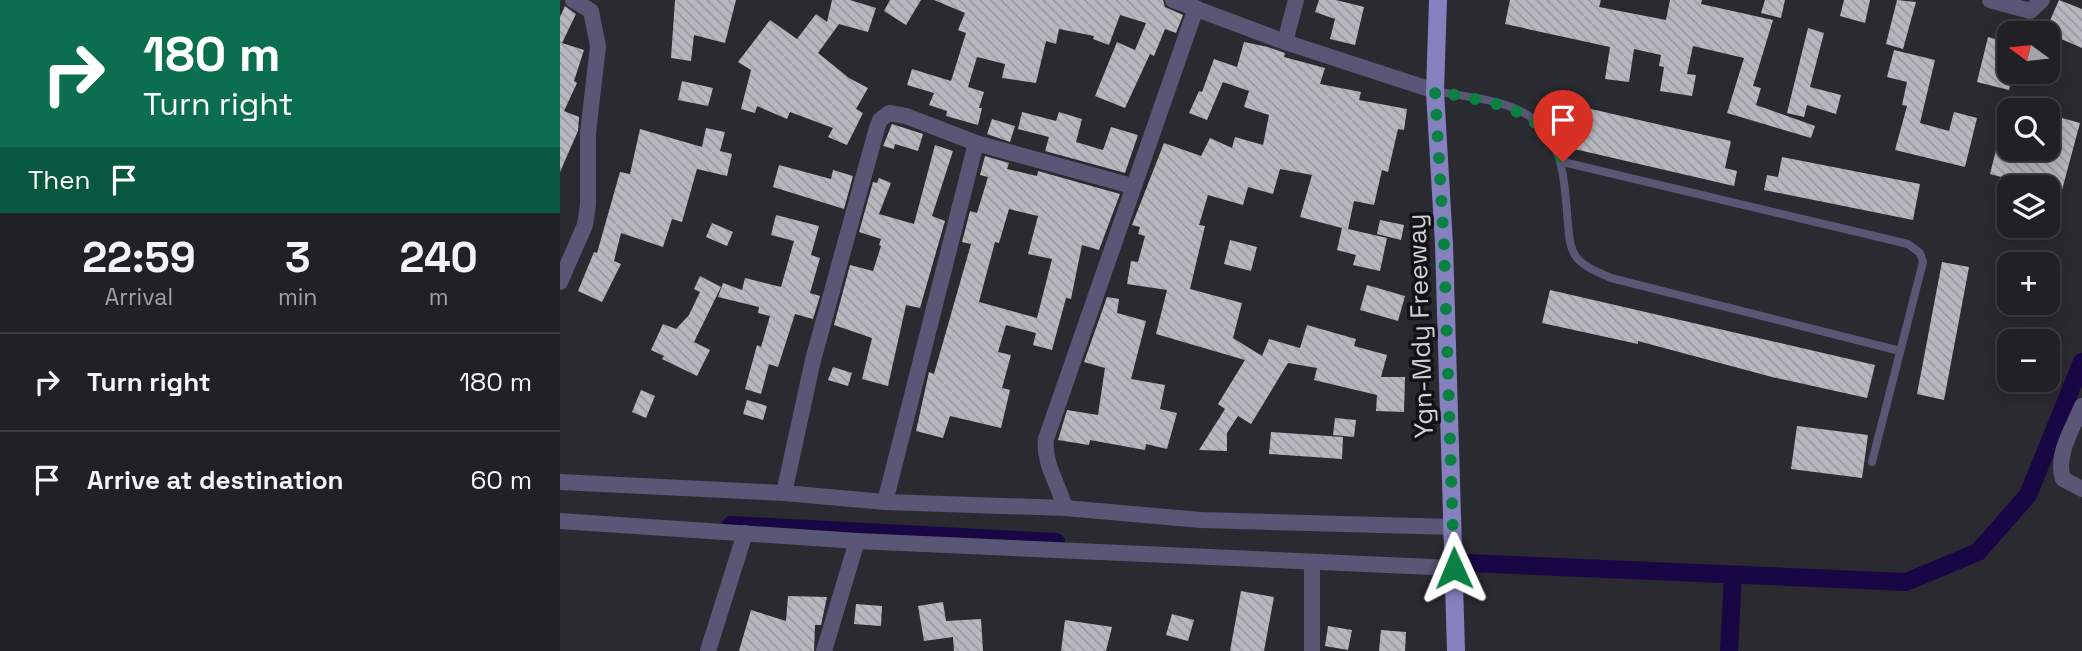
<!DOCTYPE html>
<html lang="en">
<head>
<meta charset="utf-8">
<style>
  body { margin:0; font-family:"Space Grotesk",sans-serif; background:#2d2d32; color:#f1f3f6; height:100vh; display:flex; flex-direction:column; font-size:26px; white-space:nowrap }
  * { box-sizing:border-box; margin:0 }
  p { font-size:23px; color:#a2a3a7 }
  .icon { flex:none; width:38px; height:38px; fill:none; stroke:currentColor; stroke-width:2; stroke-linecap:round; stroke-linejoin:round }
  .map { position:relative; flex:1; overflow:hidden }
  .drawer { display:flex; flex-direction:column; background:#202025; width:560px }
  .drawer>* { flex:none }
  .top-card { background:#0b6e4f; color:#fff; overflow:hidden }
  .needle { width:46px; rotate:285deg }
  .tools { position:absolute; left:1437px; top:21px; display:grid; gap:14px }
  .tools a { display:grid; place-items:center; width:63px; height:63px; border-radius:14px; background:#202025; box-shadow:0 4px 18px #0003,0 0 0 2px #3d3e42; font-size:35px }
  .pin { position:absolute; display:grid; place-items:center; width:60px; height:60px; color:#fff; margin:-72px -30px; border-radius:50% 50% 50% 0; rotate:-45deg; box-shadow:0 0 7px #0007 }
  .pin .icon { rotate:45deg }
  .me { position:absolute; width:77px; margin:-38px; rotate:359deg; stroke-linejoin:round; filter:drop-shadow(0 0 5px #0008) }
  .turn { display:flex; align-items:center; gap:24px; height:147px; padding:0 28px; font-size:32px }
  .turn .icon { width:91px; height:91px; stroke-width:2.5 }
  .turn b { display:block; font-size:49px; line-height:60px }
  .then { display:flex; align-items:center; height:66px; padding:0 28px; background:#0003; gap:14px; font-size:26px }
  .eta { display:flex; justify-content:space-evenly; align-items:center; height:119px; text-align:center }
  .eta b { font-size:42px; font-weight:600; line-height:49px }
  ul { padding:0; list-style:none }
  li { display:flex; align-items:center; gap:21px; height:98px; padding:0 28px; border-top:2px solid #3d3e42 }
  li div { flex:1 }
  li b { display:block; font-size:26px }
  li em { font-style:normal }
  main { display:flex; flex:1; min-height:0 }
  .map>svg:first-child { display:block }
</style>
</head>
<body>
<main>
<section class="drawer">
<div class="top-card">
<div class="turn"><svg class="icon" aria-label="right" viewBox="0 0 24 24"><path d="M7 20v-9h11M14 6l5 5-5 5"/></svg><div><b>180 m</b>Turn right</div></div>
<div class="then">Then<svg class="icon" aria-label="arrive" viewBox="0 0 24 24"><path d="M6 21V4h12l-3 4 3 4H6"/></svg></div>
</div>
<div class="eta">
<div><b>22:59</b><p>Arrival</p></div>
<div><b>3</b><p>min</p></div>
<div><b>240</b><p>m</p></div>
</div>
<ul>
<li><svg class="icon" aria-label="right" viewBox="0 0 24 24"><path d="M7 20v-9h11M14 6l5 5-5 5"/></svg><div><b>Turn right</b></div><em>180 m</em></li>
<li><svg class="icon" aria-label="arrive" viewBox="0 0 24 24"><path d="M6 21V4h12l-3 4 3 4H6"/></svg><div><b>Arrive at destination</b></div><em>60 m</em></li>
</ul>
</section>
<div class="map">
<svg width="1522" height="651" viewBox="0 0 1522 651">
  <defs>
    <pattern id="building-back-hatch" width="6" height="6" patternUnits="userSpaceOnUse" patternTransform="scale(1.75)"><rect width="6" height="6" fill="#b7b7c0"/><path d="M-1 5l2 2M0 0l6 6M5-1l2 2" fill="none" stroke="#9999a0"/></pattern>
  </defs>
  <rect width="100%" height="100%" fill="#2a2a31"/>
  <g fill="none" stroke-linecap="round" stroke-linejoin="round">
    <g stroke="#190645" stroke-width="18">
      <path d="M171,525L496,542"/>
      <path d="M908,563L1346,582L1418,552L1468,495L1522,362"/>
      <path d="M1169,651L1173,575"/>
    </g>
  </g>
  <g fill="url(#building-back-hatch)" fill-rule="evenodd">
    <path d="M115,0H176L165,43L134,35L131,61L111,58Z"/>
    <path d="M272,0H290L316,8L308,32L279,24L258,53L289,78L308,88L296,109L303,113L287,145L268,137L273,128L230,112L227,119L197,106L195,113L181,109L191,70L178,62L210,20L237,39L256,14L267,22Z"/>
    <path d="M330,0H361L346,25L324,11Z"/>
    <path d="M374,0H603L605,7L623,15L616,33L605,29L594,56L590,54L565,108L535,96L557,42L575,50L586,23L560,15L549,45L533,39L534,36L499,29L496,44L486,41L476,83L442,78L445,64L417,57L408,87L424,92L419,108H422L418,125L386,116L387,111L369,105L374,93L347,85L352,69L391,81L406,33L398,30L405,13Z"/>
    <path d="M759,0H776L804,7L795,45L770,39L775,19L755,12Z"/>
    <path d="M950,0H1041L1039,7L1106,20L1110,0H1142L1141,4L1213,20L1193,86L1201,88L1196,105L1255,126L1251,138L1167,113L1184,58L1133,46L1127,74L1136,75L1132,96L1100,91L1104,67L1099,66L1101,55L1074,49L1069,82L1045,79L1050,47L945,24Z"/>
    <path d="M1205,0H1225L1221,18L1201,13Z"/>
    <path d="M1284,0H1310L1305,23L1280,16Z"/>
    <path d="M1337,0L1356,2L1343,49L1326,44Z"/>
    <path d="M1499,0L1522,9V48L1485,32Z"/>
    <path d="M5,6L16,14L2,43L24,50L14,81L17,83L4,111L19,117L18,131L0,172V17Z"/>
    <path d="M1248,28L1264,33L1250,87L1281,95L1276,114L1247,105L1244,117L1227,113Z"/>
    <path d="M1428,37L1449,43V72H1453L1449,90L1417,82Z"/>
    <path d="M684,42L708,47L725,53L724,57L765,68L760,84L801,92L799,100L847,109L844,130L838,129L828,172L822,170L814,205L794,201L788,229L827,238L820,271L793,265L796,255L777,250L782,228L740,217L752,175L720,169L713,194L688,187L683,205L648,195L639,225L645,226L630,289L682,303L673,338L702,356L709,339L740,348L747,325L796,339L794,346L827,355L821,377H845L844,412L816,411L817,395L754,380L757,368L728,363L691,424L678,416L667,433V451L639,450L665,409L658,404L685,360L596,334L607,290L567,284L571,261L578,262L585,236L578,234L580,227L572,225L604,143L641,156L650,138L672,148L675,137L703,145L709,115L684,107L689,91L663,82L647,120L629,113L639,91L642,92L654,59L677,67Z"/>
    <path d="M1334,50L1375,60L1360,123L1389,131L1394,112L1417,118L1405,167L1335,150L1347,106L1342,105L1347,82L1327,77Z"/>
    <path d="M122,81L153,88L148,106L118,100Z"/>
    <path d="M1031,109L1171,141L1165,168L1177,171L1174,186L1010,148L1013,134L1024,136Z"/>
    <path d="M462,112L496,121L499,112L522,119L516,142L543,150L551,127L578,135L565,173L485,151L489,137L458,129Z"/>
    <path d="M1488,114L1520,123L1492,227L1488,226V187H1463L1464,183L1430,174L1437,146L1472,155L1473,149H1488Z"/>
    <path d="M432,119L455,126L450,142L427,134Z"/>
    <path d="M332,124L363,134L358,151L335,144L334,149L323,146Z"/>
    <path d="M146,128L165,132L160,151L172,154L167,176L137,169L122,222L112,219L103,247L61,233L54,261L61,264L42,302L18,291L34,252L37,253L60,172L70,174L80,129L142,147Z"/>
    <path d="M375,145L393,151L372,216L385,221L360,308L346,305L328,386L302,379L312,338L274,325L290,265L313,271L321,246L319,245L321,239L299,232L313,182L317,183L319,178L331,183L319,214L354,224Z"/>
    <path d="M425,156L449,163L447,169L477,176L478,171L560,194L539,250L522,245L511,299L506,298L492,350L473,345L476,333L446,325L438,352L451,355L442,388L450,390L441,428L390,416L383,438L356,431L369,372L374,374L411,244L402,242L410,211L417,213L428,177L420,175ZM449,209L478,216L468,254L492,259L477,318L419,302L435,242L439,243Z"/>
    <path d="M1222,157L1360,184L1353,220L1204,190L1207,175L1218,177Z"/>
    <path d="M219,165L271,179L273,170L293,176L284,209L213,187Z"/>
    <path d="M216,215L259,226L251,255L260,258L250,293L260,296L253,319L235,314L218,367L209,364L201,394L185,389L197,345L201,347L210,316L198,313L199,307L158,297L163,283L182,290L185,278L221,287L234,241L211,235Z"/>
    <path d="M820,220L844,225L841,240L817,234Z"/>
    <path d="M152,223L173,232L167,246L146,237Z"/>
    <path d="M670,240L697,247L691,271L664,264Z"/>
    <path d="M1382,262L1409,267L1384,400L1357,394Z"/>
    <path d="M140,276L161,287L134,342L150,350L137,376L102,359L104,356L91,350L103,324L116,329L129,315L140,292L134,289Z"/>
    <path d="M807,285L845,296L838,321L800,310Z"/>
    <path d="M990,290L1315,365L1307,398L1212,377L1078,341V344L982,323Z"/>
    <path d="M547,297L559,299L557,313L586,321L571,379L605,385L600,409L617,413L607,449L586,444L585,450L530,440L529,445L498,440L507,410L538,415L545,368L524,362Z"/>
    <path d="M273,367L292,373L288,386L268,380Z"/>
    <path d="M81,390L95,396L86,418L72,412Z"/>
    <path d="M187,400L207,406L203,420L183,414Z"/>
    <path d="M775,418L796,420L794,437L773,435Z"/>
    <path d="M1237,426L1308,435L1302,478L1231,469Z"/>
    <path d="M711,432L783,437L782,459L709,454Z"/>
    <path d="M681,591L714,597L704,651H670Z"/>
    <path d="M228,596L267,597L261,625H255L254,651H179L191,610L226,621Z"/>
    <path d="M383,602L386,621L421,619L423,651H394L393,637L364,641L358,606Z"/>
    <path d="M296,604L322,606L321,626L294,624Z"/>
    <path d="M612,614L634,620L628,641L606,635Z"/>
    <path d="M505,620L552,627L546,651H501Z"/>
    <path d="M768,626L792,630L788,650L765,646Z"/>
    <path d="M821,630L846,632L845,651H819Z"/>
  </g>
  <g fill="none" stroke-linecap="round" stroke-linejoin="round">
    <g stroke="#585775" stroke-width="8">
      <path d="M875,91C905,97 944,99 969,116C1006,142 1004,183 1008,224C1009,234 1009,246 1015,255C1021,266 1040,273 1051,278L1340,351"/>
      <path d="M1003,162L1348,244L1360,253L1363,262L1312,462"/>
    </g>
    <g stroke="#585775" stroke-width="16">
      <path d="M613,0L725,42L875,91"/>
      <path d="M1430,0L1470,11L1482,0"/>
      <path d="M725,42L736,0"/>
      <path d="M0,282L25,225L28,204V133L38,46L31,11L13,0"/>
      <path d="M1522,406C1513,428 1495,455 1503,479L1522,489"/>
      <path d="M0,482L224,493L325,502L505,508L641,520L893,527"/>
      <path d="M224,493L253,360L317,128L320,120L329,113L346,116L416,143L572,186"/>
      <path d="M325,502L416,143"/>
      <path d="M505,508C499,485 483,463 486,439L636,8"/>
      <path d="M0,521L297,541L894,568"/>
      <path d="M752,564V651"/>
      <path d="M148,651L185,533"/>
      <path d="M264,651L297,541"/>
    </g>
    <path stroke="#8581be" stroke-width="18" d="M878,0L875,91L884,245L896,651"/>
  </g>
  <g fill="none" stroke-linecap="round" stroke-linejoin="round">
    <path stroke="#0b8043" stroke-width="12" stroke-dasharray="0 21.6" d="M894,568L884,245L875,91C930,103 979,103 1003,162"/>
  </g>
  <g text-anchor="middle" dominant-baseline="central" stroke-width="7" stroke-linejoin="round" paint-order="stroke">
    <g font-size="26" fill="#d1d1d5" stroke="#131316">
      <text transform="translate(860 326) rotate(-92)">Ygn-Mdy Freeway</text>
    </g>
  </g>
</svg>
<div class="tools">
<a><svg class="needle" viewBox="-14 -14 28 28"><path d="M0-13l5 13h-10z" fill="#e53935"/><path d="M0 13l5-13h-10z" fill="#a2a3a7"/></svg></a>
<a><svg class="icon" aria-label="search" viewBox="0 0 24 24"><circle cx="10" cy="10" r="6"/><path d="M15 15l6 6"/></svg></a>
<a><svg class="icon" aria-label="layers" viewBox="0 0 24 24"><path d="M12 4l9 5-9 5-9-5zM3 14l9 5 9-5"/></svg></a>
<a>+</a>
<a>−</a>
</div>
<div class="pin" style="left:1003px;top:162px;background:#d93025"><svg class="icon" aria-label="arrive" viewBox="0 0 24 24"><path d="M6 21V4h12l-3 4 3 4H6"/></svg></div>
<svg class="me" style="left:894px;top:568px" viewBox="-20 -20 40 40"><path d="M0-17L14 15 0 8-14 15z" fill="#0b8043" stroke="#fff" stroke-width="4"/></svg>
</div>
</main>
</body>
</html>
